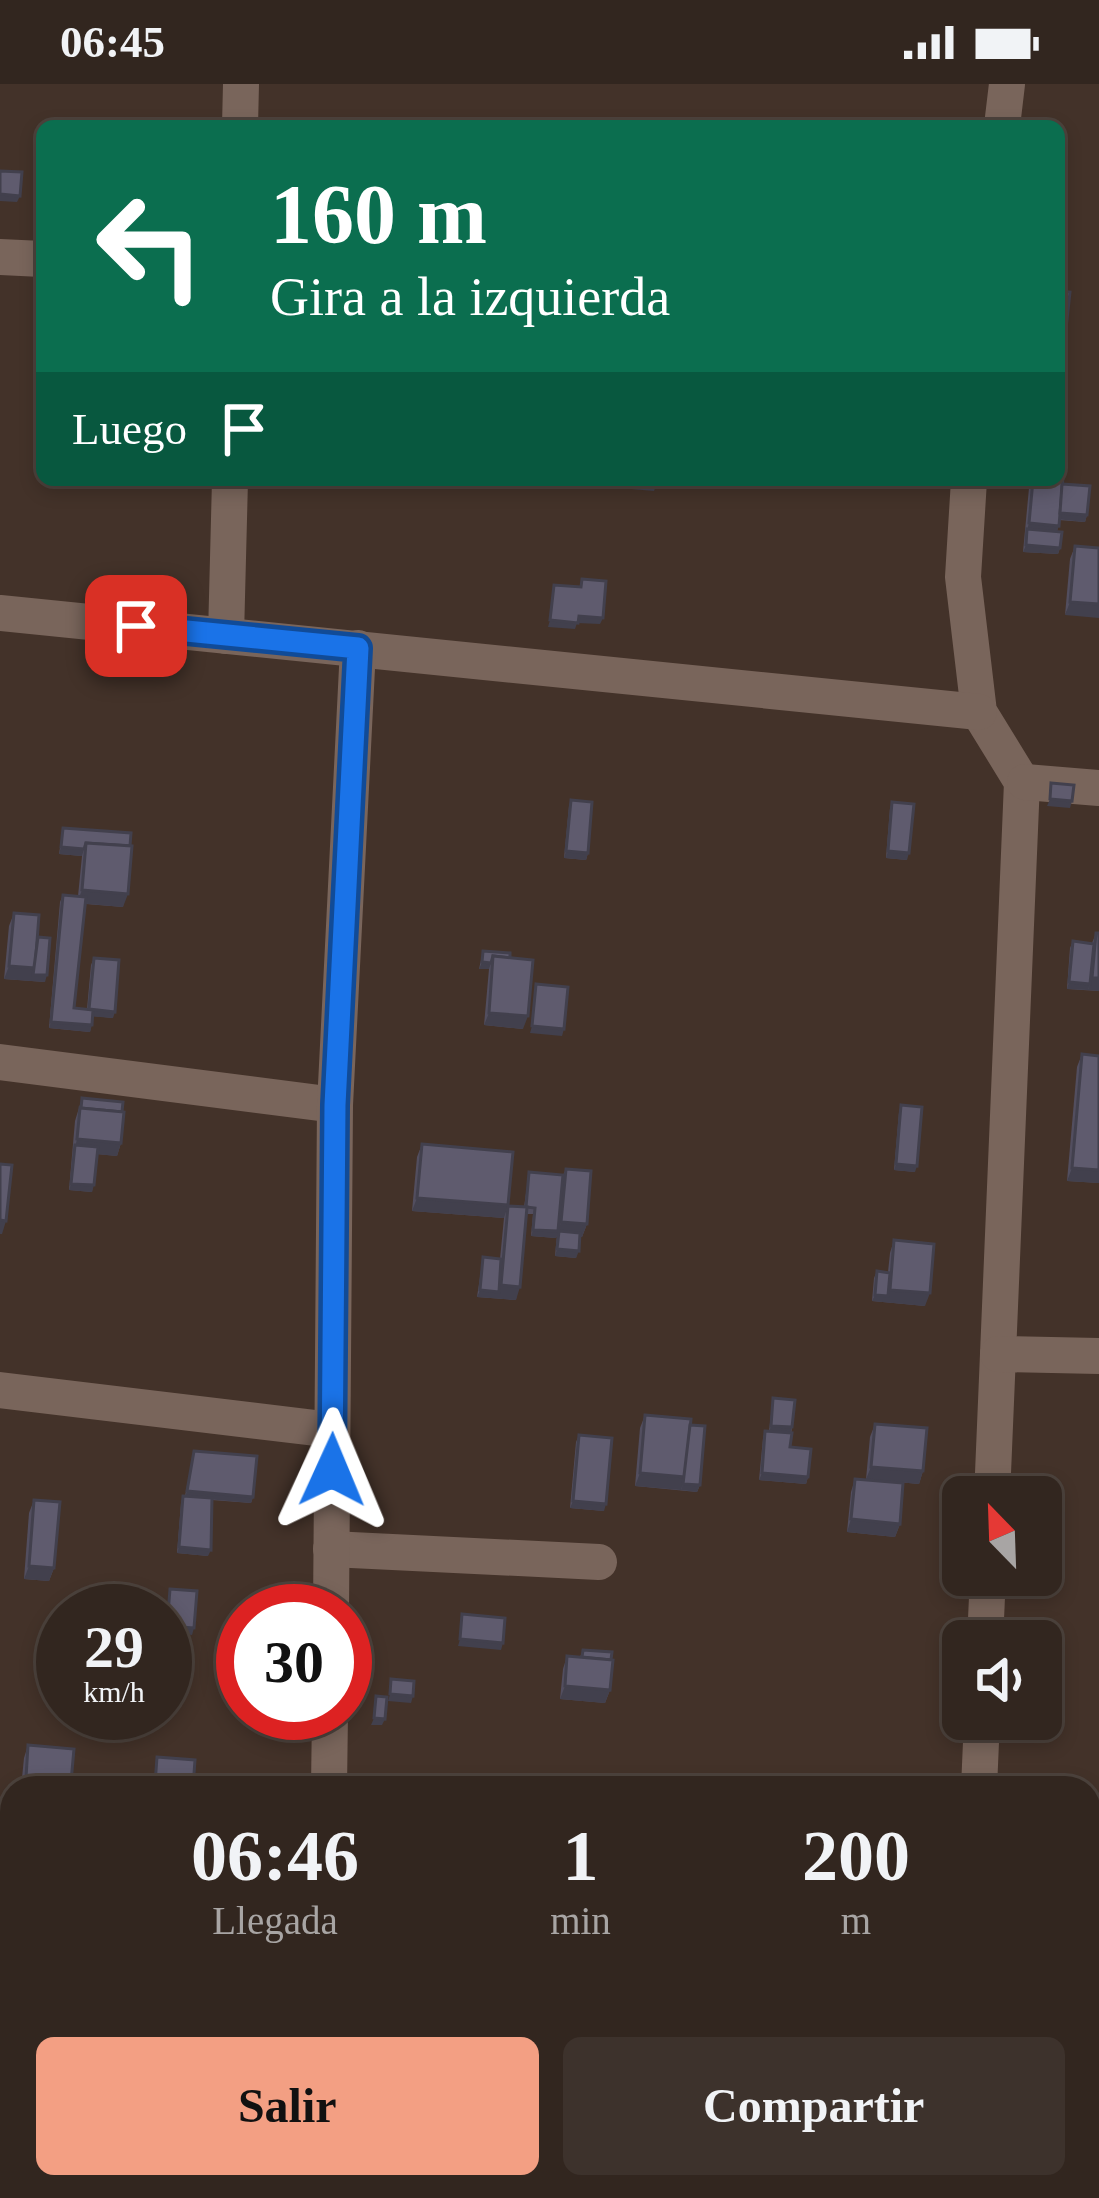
<!DOCTYPE html>
<html lang="es">
<head>
<meta charset="utf-8">
<style>
  body { margin:0; font-family:"Times New Roman",serif; background:#3d322c; color:#f1f3f6; height:100vh; display:flex; flex-direction:column; font-size:45px; white-space:nowrap }
  * { box-sizing:border-box; margin:0 }
  p { font-size:39px; color:#a8a5a4 }
  .icon { flex:none; width:66px; height:66px; fill:none; stroke:currentColor; stroke-width:2; stroke-linecap:round; stroke-linejoin:round }
  .map { position:relative; flex:1; overflow:hidden }
  .panel { position:absolute; left:0px; top:1692px; width:1101px; height:423px; display:flex; flex-direction:column; background:#32261f; border-radius:36px 36px 0 0; box-shadow:0 6px 18px #0003,0 0 0 3px #4d433d }
  .panel>* { flex:none }
  .guide { position:absolute; left:36px; top:36px; width:1029px; height:366px; border-radius:18px; box-shadow:0 6px 18px #0003,0 0 0 3px #4d433d; background:#0b6e4f; color:#fff; overflow:hidden }
  .needle { width:78px; rotate:337deg }
  .controls { position:absolute; left:942px; top:1392px; display:grid; gap:24px }
  .controls a { display:grid; place-items:center; width:120px; height:120px; border-radius:18px; background:#32261f; box-shadow:0 6px 18px #0003,0 0 0 3px #4d433d; font-size:60px }
  .speed { position:absolute; left:36px; top:1500px; display:flex; gap:24px; font-size:60px; font-weight:700; text-align:center }
  .speed>* { display:grid; place-content:center; width:156px; height:156px; border-radius:50%; background:#32261f; box-shadow:0 6px 18px #0003,0 0 0 3px #4d433d; line-height:1 }
  .speed small { font-size:30px; font-weight:400 }
  .speed .limit { border:18px solid #d22; background:#fff; color:#111 }
  .pin { position:absolute; display:grid; place-items:center; width:102px; height:102px; color:#fff; margin:-51px; border-radius:24px; box-shadow:0 6px 18px #0006 }
  .me { position:absolute; width:132px; margin:-66px; rotate:1deg; stroke-linejoin:round; filter:drop-shadow(0 0 9px #0008) }
  .turn { display:flex; align-items:center; gap:42px; height:252px; padding:0 36px; font-size:54px }
  .turn .icon { width:156px; height:156px; stroke-width:2.5 }
  .turn b { display:block; font-size:84px; line-height:102px }
  .then { display:flex; align-items:center; height:114px; padding:0 36px; background:#0003; gap:24px; font-size:45px }
  .eta { display:flex; justify-content:space-evenly; align-items:center; height:204px; text-align:center }
  .eta b { font-size:72px; font-weight:700; line-height:84px }
  .action { display:flex; gap:24px; margin-top:auto; padding:24px 36px }
  .action a { flex:1; height:138px; border-radius:18px; background:#f39f83; color:#111; font-size:48px; font-weight:700; line-height:138px; text-align:center }
  .action a+a { background:#3d322c; color:#f1f3f6 }
  .status { display:flex; justify-content:space-between; align-items:center; height:84px; padding:0 60px; background:#32261f; direction:ltr }
  .status svg { height:33px; fill:currentColor }
  .map>svg:first-child { display:block }
</style>
</head>
<body>
<div class="status"><b>06:45</b><svg viewBox="0 0 49 12"><path d="M0 12V9h3v3zM5 12V6h3v6zM10 12V3h3v9zM15 12V0h3v12zM26 1h20v11H26zM47 4h2v5h-2z"/></svg></div>
<div class="map">
<svg width="1099" height="2114" viewBox="0 0 1099 2114">
  <rect width="100%" height="100%" fill="#433229"/>
  <g fill="none" stroke-linecap="round" stroke-linejoin="round">
    <g stroke="#79655b" stroke-width="36">
      <path d="M240,42L241,0"/>
      <path d="M1002,42L1007,0"/>
      <path d="M0,173L42,175"/>
      <path d="M969,396L963,493L979,628L1022,698L992,1413"/>
      <path d="M0,529L979,628"/>
      <path d="M226,552L230,396"/>
      <path d="M1025,698L1099,704"/>
      <path d="M0,978L335,1021"/>
      <path d="M998,1270L1099,1272"/>
      <path d="M0,1306L332,1346"/>
      <path d="M331,1465L599,1478"/>
      <path d="M331,1527L335,1021L358,564"/>
      <path d="M985,1557L988,1491"/>
      <path d="M329,1704L330,1629"/>
      <path d="M979,1704L982,1635"/>
      <path d="M0,1786L12,1788"/>
      <path d="M1089,1866L1099,1867"/>
      <path d="M115,2103L117,2114"/>
      <path d="M765,2103V2114"/>
    </g>
    <path stroke="#886c4d" stroke-width="36" d="M463,2103L464,2114"/>
  </g>
  <g fill="#524e5f">
    <path d="M1032,396H1059L1087,431L1085,438L1059,436L1057,448L1060,464L1058,470L1023,468L1029,404Z"/>
    <path d="M1075,462L1099,464L1065,531L1070,475Z"/>
    <path d="M571,716L588,769L586,776L564,774L569,722Z"/>
    <path d="M892,718L907,776L886,774L890,724Z"/>
    <path d="M63,744L131,749L123,823L86,820L74,924L87,925L91,881L94,874L113,934L93,932L90,948L49,944L60,818L63,811L78,812L82,772L59,770Z"/>
    <path d="M14,829L38,853L45,898L4,895L9,842Z"/>
    <path d="M1096,849L1099,907L1067,905L1070,864L1073,857L1092,859Z"/>
    <path d="M483,867L510,874L523,945L484,941L489,885H479Z"/>
    <path d="M1082,970L1099,1099L1067,1097L1077,983Z"/>
    <path d="M82,1014L121,1059L117,1072L97,1070L92,1108L69,1106L75,1037Z"/>
    <path d="M901,1021L915,1088L894,1086L899,1028Z"/>
    <path d="M422,1060L508,1122L524,1123L529,1088L563,1091L566,1085L587,1140L582,1153H580L576,1174L555,1172L557,1151L556,1154L531,1152L533,1130H527L516,1216L477,1213L483,1173L500,1175L504,1134L412,1127L417,1073Z"/>
    <path d="M894,1156L925,1222L872,1217L874,1194L877,1187L888,1188L890,1169Z"/>
    <path d="M773,1314L792,1343L790,1363L808,1393L806,1400L759,1396L763,1354L765,1347H769Z"/>
    <path d="M645,1331L690,1341L700,1401L697,1408L635,1402L640,1344Z"/>
    <path d="M875,1340L923,1387L919,1400L866,1395L870,1353Z"/>
    <path d="M579,1351L604,1427L570,1424L576,1358Z"/>
    <path d="M194,1367L253,1413L251,1419L212,1416L208,1472L177,1469L181,1419L183,1412H185Z"/>
    <path d="M855,1395L900,1440L895,1453L847,1448L851,1408Z"/>
    <path d="M34,1416L54,1484L49,1497L24,1495L29,1429Z"/>
    <path d="M583,1566L610,1606L605,1619L560,1615L563,1585L567,1572L580,1573Z"/>
    <path d="M28,1661L69,1704H21L24,1674Z"/>
  </g>
  <g fill="#42404d">
    <path d="M0,110L20,112L17,118L0,117Z"/>
    <path d="M1059,253L1065,254L1061,267H1059Z"/>
    <path d="M600,396H658L654,407L597,402Z"/>
    <path d="M1058,429L1087,431L1085,438L1056,435Z"/>
    <path d="M1029,439L1059,442L1054,454L1027,446Z"/>
    <path d="M1026,461L1060,464L1058,470L1023,468Z"/>
    <path d="M1070,518L1099,520V534L1065,531Z"/>
    <path d="M579,532L603,534L600,540L577,539L575,545L548,543L550,536Z"/>
    <path d="M1050,715L1072,717L1070,724L1047,722Z"/>
    <path d="M61,763L84,765L82,772L59,770Z"/>
    <path d="M566,767L588,769L586,776L564,774Z"/>
    <path d="M888,767L909,769L907,776L886,774Z"/>
    <path d="M82,806L128,810L123,823L77,819Z"/>
    <path d="M482,878L491,879L489,885H479Z"/>
    <path d="M9,882L35,884L47,891L45,898L4,895Z"/>
    <path d="M1092,894H1099V907L1088,906Z"/>
    <path d="M1069,898L1090,900L1088,906L1067,905Z"/>
    <path d="M89,925L115,928L113,934L87,932Z"/>
    <path d="M489,929L528,932L523,945L484,941Z"/>
    <path d="M51,938L92,941L90,948L49,944Z"/>
    <path d="M532,942L564,945L562,952L530,949Z"/>
    <path d="M77,1055L121,1059L117,1072L74,1068Z"/>
    <path d="M896,1080L917,1082L915,1088L894,1086Z"/>
    <path d="M1072,1084L1099,1086V1099L1067,1097Z"/>
    <path d="M71,1100L94,1101L92,1108L69,1106Z"/>
    <path d="M417,1114L508,1121L504,1134L412,1127Z"/>
    <path d="M0,1136L6,1137L2,1150H0Z"/>
    <path d="M561,1138L587,1140L582,1153L557,1151L556,1154L531,1152L533,1146L558,1147Z"/>
    <path d="M557,1165L579,1167L576,1174L555,1172Z"/>
    <path d="M501,1201L520,1203L516,1216L477,1213L480,1206L499,1208Z"/>
    <path d="M890,1206L930,1209L925,1222L872,1217L875,1211L888,1212Z"/>
    <path d="M771,1342L792,1343L790,1350L769,1348Z"/>
    <path d="M871,1383L923,1387L919,1400L866,1395Z"/>
    <path d="M640,1389L685,1393L681,1406L635,1402Z"/>
    <path d="M762,1389L808,1393L806,1400L759,1396Z"/>
    <path d="M683,1400L700,1401L697,1408L681,1406Z"/>
    <path d="M187,1407L253,1413L251,1419L185,1413Z"/>
    <path d="M573,1417L606,1420L604,1427L570,1424Z"/>
    <path d="M851,1435L900,1440L895,1453L847,1448Z"/>
    <path d="M179,1463L211,1466L208,1472L177,1469Z"/>
    <path d="M29,1482L54,1484L49,1497L24,1495Z"/>
    <path d="M167,1542L194,1544L192,1551L165,1548Z"/>
    <path d="M460,1555L503,1559L501,1566L458,1562Z"/>
    <path d="M565,1602L610,1606L605,1619L560,1615Z"/>
    <path d="M390,1610L413,1612L411,1619L388,1617Z"/>
    <path d="M374,1634L385,1635L382,1641H371Z"/>
    <path d="M26,1694L71,1698L69,1704H22Z"/>
  </g>
  <g fill="#5f5b6e" stroke="#42404d" stroke-width="3">
    <path d="M0,87L22,88L20,112L0,110Z"/>
    <path d="M1059,207L1070,208L1065,254L1059,253Z"/>
    <path d="M1059,393H1063L1059,442L1029,439L1033,396H1059Z"/>
    <path d="M1062,400L1090,402L1087,431L1060,429Z"/>
    <path d="M1027,445L1062,448L1060,464L1026,461Z"/>
    <path d="M1075,462L1099,464V520L1070,518Z"/>
    <path d="M582,495L606,497L603,534L579,532L578,539L550,536L554,501L581,503Z"/>
    <path d="M1051,699L1074,701L1072,717L1050,715Z"/>
    <path d="M571,716L592,718L588,769L566,767Z"/>
    <path d="M892,718L914,720L909,769L888,767Z"/>
    <path d="M63,744L131,749L130,762L86,759L84,765L61,763Z"/>
    <path d="M86,759L132,762L128,810L82,806Z"/>
    <path d="M63,811L86,813L74,924L93,926L92,941L51,938Z"/>
    <path d="M14,829L39,831L35,884L9,882Z"/>
    <path d="M1096,849H1099V894H1092Z"/>
    <path d="M38,853L50,854L47,891H33Z"/>
    <path d="M1073,857L1094,860L1090,900L1069,898Z"/>
    <path d="M483,867L510,869V874L493,872L491,879L482,878Z"/>
    <path d="M493,872L533,876L528,932L489,929Z"/>
    <path d="M94,874L119,876L115,928L89,925Z"/>
    <path d="M536,900L568,903L564,945L532,942Z"/>
    <path d="M1082,970L1099,972V1086L1072,1084Z"/>
    <path d="M82,1014L123,1018L122,1028L81,1024Z"/>
    <path d="M901,1021L922,1023L917,1082L896,1080Z"/>
    <path d="M80,1024L124,1028L121,1059L77,1055Z"/>
    <path d="M422,1060L513,1068L508,1121L417,1114Z"/>
    <path d="M75,1061L98,1063L94,1101L71,1100Z"/>
    <path d="M0,1080L12,1081L6,1137L0,1136Z"/>
    <path d="M566,1085L591,1087L587,1140L561,1138Z"/>
    <path d="M529,1088L563,1091L558,1147L533,1146L535,1124L526,1123Z"/>
    <path d="M508,1122L527,1123L520,1203L501,1201Z"/>
    <path d="M559,1147L580,1149L579,1167L557,1165Z"/>
    <path d="M894,1156L934,1160L930,1209L890,1206Z"/>
    <path d="M483,1173L501,1175L499,1208L480,1206Z"/>
    <path d="M877,1187L890,1189L888,1212L875,1211Z"/>
    <path d="M773,1314L795,1316L792,1343L771,1342Z"/>
    <path d="M645,1331L691,1335L685,1393L640,1389Z"/>
    <path d="M875,1340L927,1344L923,1387L871,1383Z"/>
    <path d="M690,1341L705,1342L700,1401L683,1400Z"/>
    <path d="M765,1347L792,1349L790,1363L811,1365L808,1393L762,1389Z"/>
    <path d="M579,1351L612,1354L606,1420L573,1417Z"/>
    <path d="M194,1367L257,1372L253,1413L187,1407Z"/>
    <path d="M855,1395L903,1399L900,1440L851,1435Z"/>
    <path d="M183,1412L212,1414L211,1466L179,1463Z"/>
    <path d="M34,1416L60,1418L54,1484L29,1482Z"/>
    <path d="M170,1505L197,1507L194,1544L167,1542Z"/>
    <path d="M462,1530L505,1534L503,1559L460,1555Z"/>
    <path d="M583,1566L612,1568L611,1576L582,1573Z"/>
    <path d="M567,1572L613,1576L610,1606L565,1602Z"/>
    <path d="M391,1595L414,1597L413,1612L390,1610Z"/>
    <path d="M376,1612L387,1613L385,1635L374,1634Z"/>
    <path d="M28,1661L74,1665L71,1698L26,1694Z"/>
    <path d="M157,1673L195,1676L193,1704H173V1702L155,1700Z"/>
    <path d="M149,1699L173,1702V1704H149Z"/>
  </g>
  <g fill="none" stroke-linecap="round" stroke-linejoin="round">
    <g stroke="#114b97" stroke-width="30">
      <path id="route" d="M136,542L358,564L335,1021L332,1386"/>
    </g>
    <use href="#route" stroke="#1a73e8" stroke-width="21"/>
  </g>
</svg>
<div class="controls">
<a><svg class="needle" viewBox="-14 -14 28 28"><path d="M0-13l5 13h-10z" fill="#e53935"/><path d="M0 13l5-13h-10z" fill="#a8a5a4"/></svg></a>
<a><svg class="icon" aria-label="sound" viewBox="0 0 24 24"><path d="M4 9h4l5-4v14l-5-4H4zM17 9q2 3 0 6"/></svg></a>
</div>
<div class="speed"><div>29<small>km/h</small></div><div class="limit">30</div></div>
<div class="pin" style="left:136px;top:542px;background:#d93025"><svg class="icon" aria-label="arrive" viewBox="0 0 24 24"><path d="M6 21V4h12l-3 4 3 4H6"/></svg></div>
<svg class="me" style="left:332px;top:1386px" viewBox="-20 -20 40 40"><path d="M0-17L14 15 0 8-14 15z" fill="#1a73e8" stroke="#fff" stroke-width="4"/></svg>
<div class="guide">
<div class="turn"><svg class="icon" aria-label="left" viewBox="0 0 24 24"><path d="M17 20v-9H6M10 6l-5 5 5 5"/></svg><div><b>160 m</b>Gira a la izquierda</div></div>
<div class="then">Luego<svg class="icon" aria-label="arrive" viewBox="0 0 24 24"><path d="M6 21V4h12l-3 4 3 4H6"/></svg></div>
</div>
<section class="panel">
<div class="eta">
<div><b>06:46</b><p>Llegada</p></div>
<div><b>1</b><p>min</p></div>
<div><b>200</b><p>m</p></div>
</div>
<div class="action"><a>Salir</a><a>Compartir</a></div>
</section>
</div>
</body>
</html>
